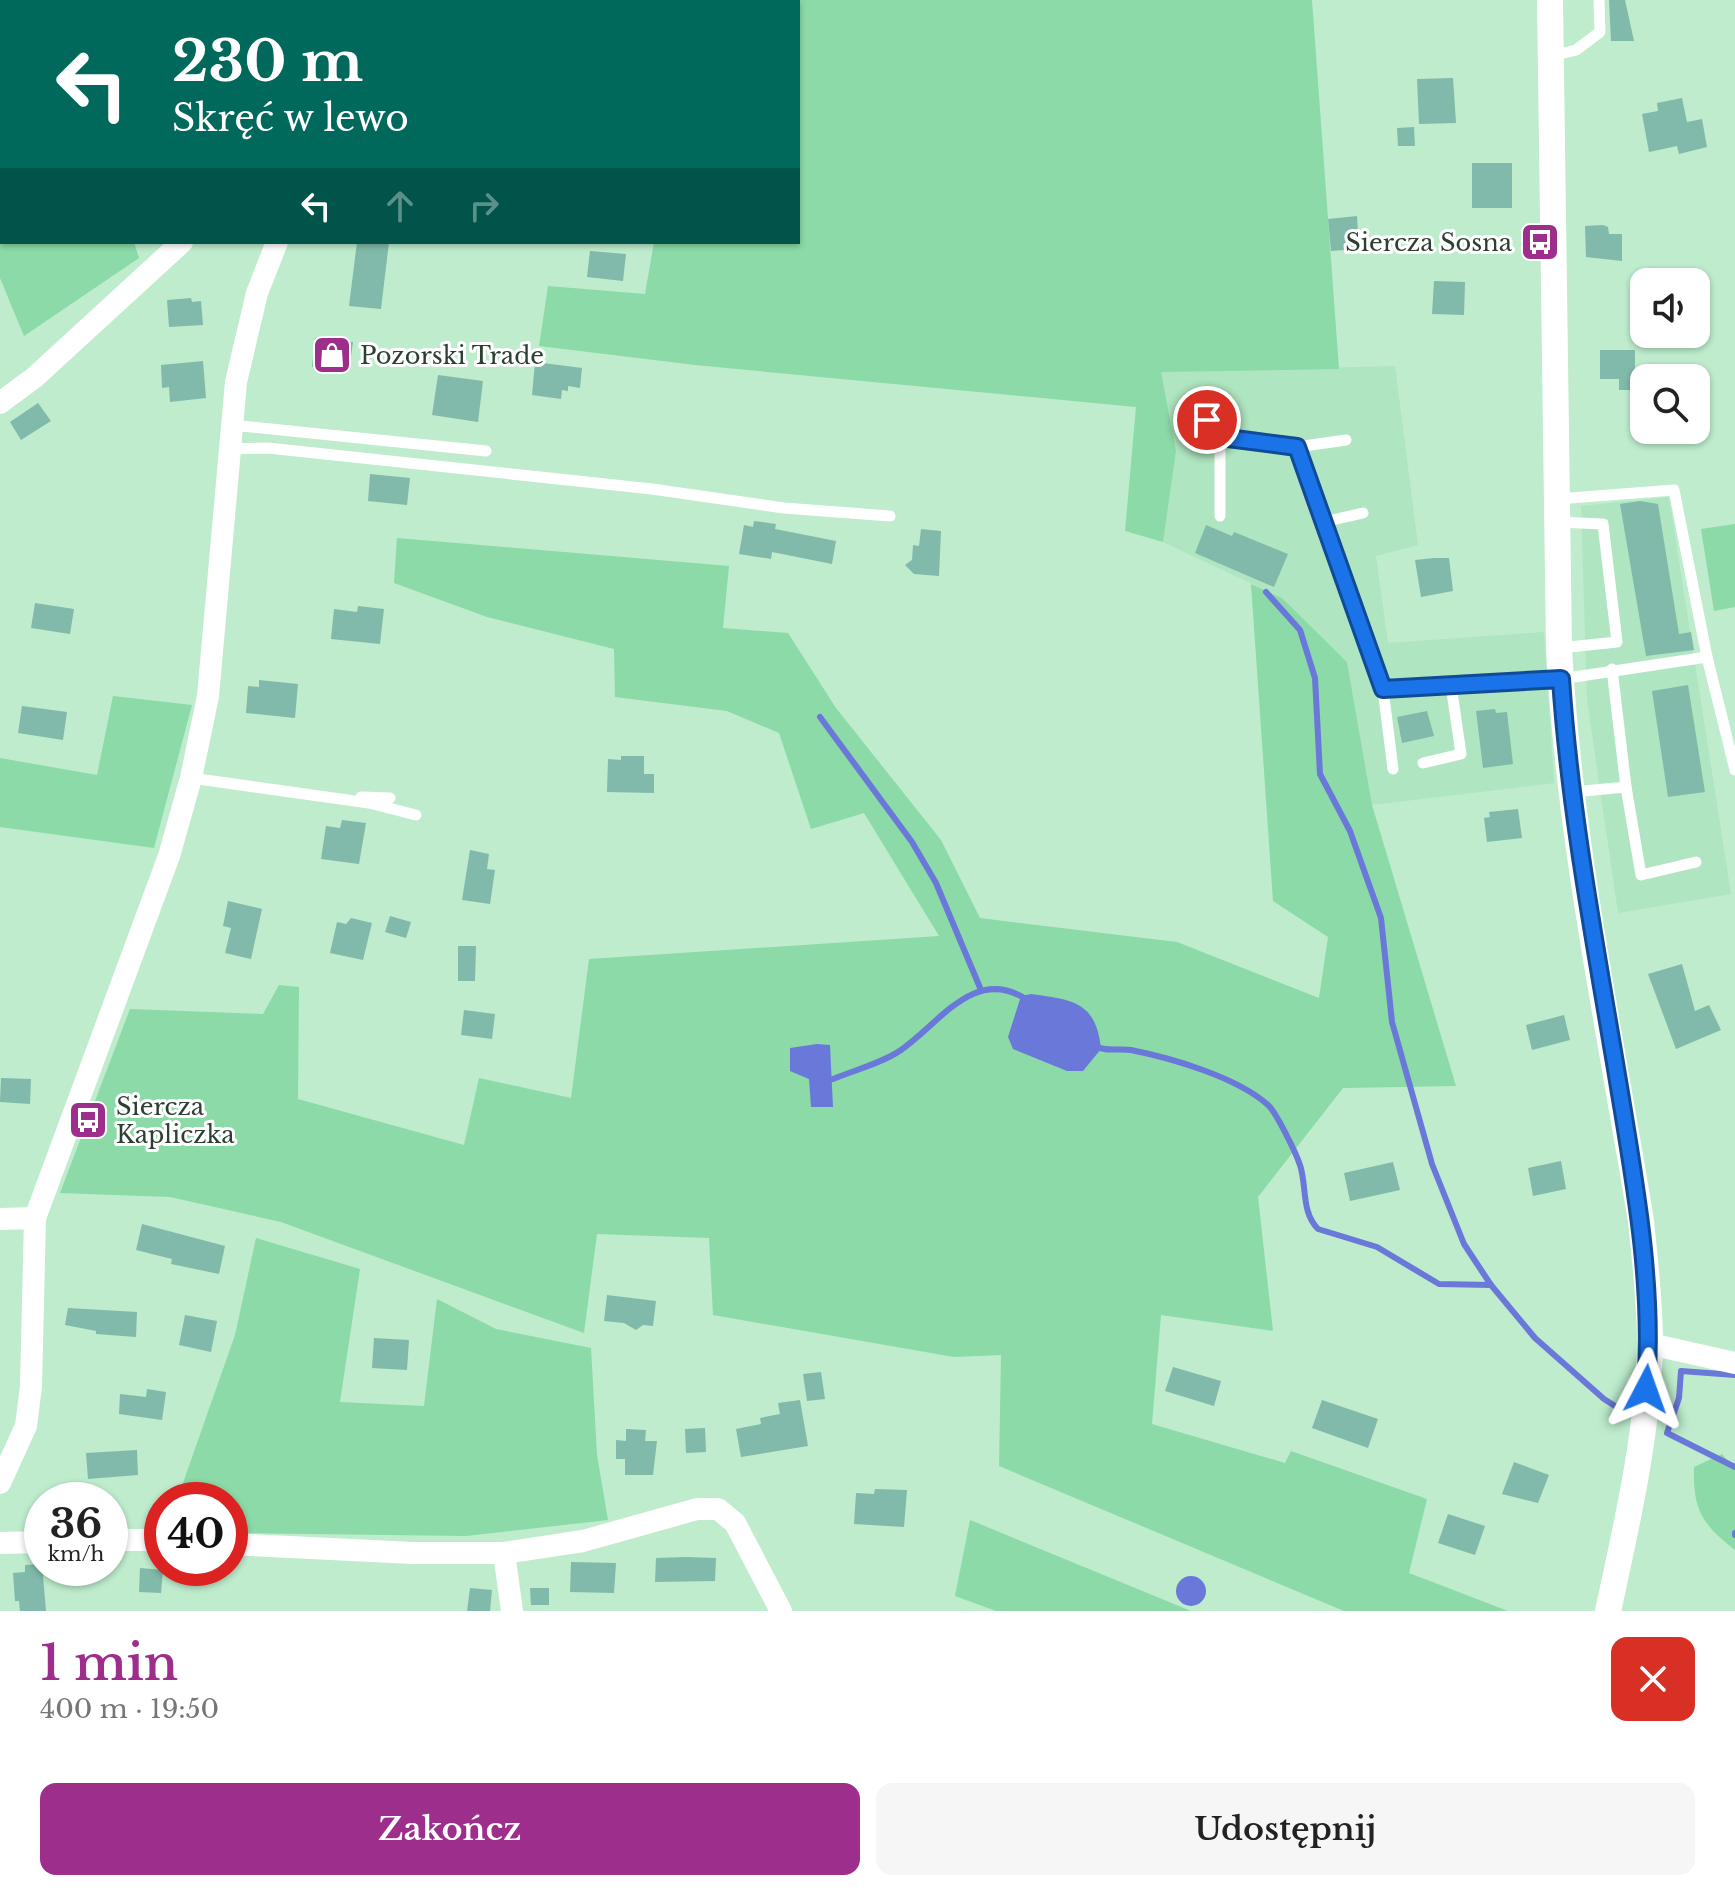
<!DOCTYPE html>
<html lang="pl">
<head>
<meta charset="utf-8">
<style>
  body { margin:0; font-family:"Libre Baskerville",serif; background:#f6f6f6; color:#222; height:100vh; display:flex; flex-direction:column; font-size:30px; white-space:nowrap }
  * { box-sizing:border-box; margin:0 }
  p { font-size:26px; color:#767676 }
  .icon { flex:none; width:44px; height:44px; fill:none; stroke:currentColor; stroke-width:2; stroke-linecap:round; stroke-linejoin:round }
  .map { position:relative; height:1611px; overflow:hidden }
  .drawer { display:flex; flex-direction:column; background:#fff; flex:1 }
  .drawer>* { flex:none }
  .guide { position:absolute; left:0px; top:0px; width:800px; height:244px; box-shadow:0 2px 6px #0004; background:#00695c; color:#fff; overflow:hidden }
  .buttons { position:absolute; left:1630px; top:268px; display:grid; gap:16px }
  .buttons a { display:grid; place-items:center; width:80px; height:80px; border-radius:16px; background:#fff; box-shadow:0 2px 6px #0004; font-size:40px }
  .speed { position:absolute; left:24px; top:1482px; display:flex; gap:16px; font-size:40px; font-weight:700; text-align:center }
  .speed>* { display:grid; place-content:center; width:104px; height:104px; border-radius:50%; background:#fff; box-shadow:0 2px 6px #0004; line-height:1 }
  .speed small { font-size:20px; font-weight:400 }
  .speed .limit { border:12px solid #d22; background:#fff; color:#111 }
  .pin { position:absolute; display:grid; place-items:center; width:68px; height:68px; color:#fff; margin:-34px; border:4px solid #fff; border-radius:50%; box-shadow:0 2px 8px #0007 }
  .me { position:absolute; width:88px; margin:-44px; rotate:4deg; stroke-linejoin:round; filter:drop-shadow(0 0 6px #0008) }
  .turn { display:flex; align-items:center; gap:28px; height:168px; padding:0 40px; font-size:36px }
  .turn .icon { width:104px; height:104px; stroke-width:2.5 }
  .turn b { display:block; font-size:56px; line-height:68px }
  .lanes { display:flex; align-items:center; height:76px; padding:0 40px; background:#0003; justify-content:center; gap:40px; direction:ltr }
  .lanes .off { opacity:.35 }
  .round { display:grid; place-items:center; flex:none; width:84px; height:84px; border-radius:16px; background:#f6f6f6 }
  .summary { display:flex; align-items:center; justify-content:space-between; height:136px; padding:0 40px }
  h1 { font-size:48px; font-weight:600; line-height:60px; color:#9e2e8c }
  .button { display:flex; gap:16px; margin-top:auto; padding:16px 40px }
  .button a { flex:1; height:92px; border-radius:16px; background:#9e2e8c; color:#fff; font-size:32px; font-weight:600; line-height:92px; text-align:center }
  .button a+a { background:#f6f6f6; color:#222 }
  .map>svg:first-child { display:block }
</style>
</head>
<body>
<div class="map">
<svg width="1735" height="1611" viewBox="0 0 1735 1611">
  <rect width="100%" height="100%" fill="#beeccd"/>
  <g fill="#afe5c0">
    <path d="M1395,366L1418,545L1376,556L1388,643L1544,632L1554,783L1372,805L1347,662L1282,598L1163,542L1176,451L1160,372Z"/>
    <path d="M1669,497L1731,894L1618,913L1587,699L1581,506Z"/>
  </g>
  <g fill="#8bdaa7">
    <path d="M576,0H1312L1339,369L1161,372L1176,451L1163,542L1125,531L1136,407L695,365L539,346L548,286L645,294L654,242H798V2Z"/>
    <path d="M0,137L2,242H134L139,258L24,336L0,278Z"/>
    <path d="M1735,524V607L1714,611L1701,529Z"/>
    <path d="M397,538L729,566L723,628L788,633L836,708L941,840L980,918L1177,942L1319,998L1328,937L1273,901L1251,584L1282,598L1347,662L1372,805L1456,1086L1343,1088L1258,1197L1273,1331L1161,1315L1152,1424L1285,1463L1291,1451L1427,1499L1409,1573L1508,1611H1344L999,1466L1001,1355L954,1357L713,1315L709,1238L597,1234L584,1333L281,1222L170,1197L60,1193L130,1009L263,1014L279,985L299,987L298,1099L464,1145L479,1078L571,1098L589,959L939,936L864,813L811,829L779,733L727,711L615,697L614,649L487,617L394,583Z"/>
    <path d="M113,696L192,705L154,848L0,827V758L97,775Z"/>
    <path d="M256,1238L360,1269L340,1402L424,1406L437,1299L496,1329L591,1348L597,1455L608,1520L466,1536L230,1533V1500H177L235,1335Z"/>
    <path d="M1722,1454L1735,1469V1550C1701,1523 1693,1510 1694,1467Z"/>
    <path d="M970,1520L1191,1611H996L955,1596Z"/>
  </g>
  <g fill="#6a78da">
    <path d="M1031,994C1074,1000 1096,1002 1101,1049L1083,1071H1067L1013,1049L1008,1037L1021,996Z"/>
    <path d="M817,1044L830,1045L833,1107H811L809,1079L790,1071V1048Z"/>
    <circle cx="1191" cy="1591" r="15"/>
  </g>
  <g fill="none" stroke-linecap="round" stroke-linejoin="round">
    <g stroke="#6a78da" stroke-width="6">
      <path d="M1266,592L1300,630L1315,678L1320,774L1350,831L1381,918L1392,1022L1432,1164L1464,1244L1491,1285L1535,1338L1604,1399L1626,1413"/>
      <path d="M820,717L912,842L936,883L981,990"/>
      <path d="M1095,1046C1105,1052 1119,1048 1131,1050C1171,1058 1237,1077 1268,1105C1276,1112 1296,1153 1300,1165C1307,1186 1301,1212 1318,1229L1377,1247L1439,1284L1491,1285"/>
      <path d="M833,1079C855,1070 882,1063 901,1050C940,1023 974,966 1026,999"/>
      <path d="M1735,1375L1681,1371L1679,1398L1667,1433L1735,1467"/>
      <path d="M1735,1533V1535"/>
    </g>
  </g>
  <g fill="#81baaa">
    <path d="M1609,0H1625L1634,41H1611Z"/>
    <path d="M1453,78L1456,123L1419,124L1417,79Z"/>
    <path d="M1682,98L1687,122L1702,119L1707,147L1679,154L1677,146L1649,152L1642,114L1658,111L1657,103Z"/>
    <path d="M1414,127L1415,146H1398L1397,128Z"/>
    <rect x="1472" y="163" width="40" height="45"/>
    <path d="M1357,216L1359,249L1331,251L1328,219Z"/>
    <path d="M1603,225L1608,227L1609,234H1622V261L1586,257L1585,226Z"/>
    <path d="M357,242H389L381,309L349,306Z"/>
    <path d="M590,251L626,254L623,281L587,277Z"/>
    <path d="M1434,281L1465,282L1464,315L1432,314Z"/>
    <path d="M191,298L192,302L201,301L203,325L169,327L167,300Z"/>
    <path d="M315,338L353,342L349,371L312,367Z"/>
    <path d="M1600,350H1635V390H1619V379H1600Z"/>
    <path d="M203,361L206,398L170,402L169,387L162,388L161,365Z"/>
    <path d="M535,362L582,368L580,388L568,386V391L562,390L561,399L532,395Z"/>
    <path d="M438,375L483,381L478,422L432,415Z"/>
    <path d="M38,403L51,421L21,440L10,422Z"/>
    <path d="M370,474L410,478L407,505L368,501Z"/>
    <path d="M1640,501L1658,504L1679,634L1691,632L1694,650L1646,656L1620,504Z"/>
    <path d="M754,521L776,524L775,529L836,541L832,564L772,552L771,559L739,554L744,525L753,527Z"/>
    <path d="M1206,525L1232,536L1234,532L1288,554L1274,587L1195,553Z"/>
    <path d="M921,529L941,531L939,576L914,574L905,565L912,560L913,545L919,546Z"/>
    <path d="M1434,558H1449L1453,591L1421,597L1415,560Z"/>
    <path d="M35,603L74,609L70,634L31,628Z"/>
    <path d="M358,606L384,609L380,644L331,639L334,609L357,612Z"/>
    <path d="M259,680L298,684L295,718L246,713L248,686L259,687Z"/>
    <path d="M1688,685L1705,792L1668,797L1652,691Z"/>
    <path d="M22,706L67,712L63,740L18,733Z"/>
    <path d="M1495,709L1496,713L1507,712L1513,764L1483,768L1476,711Z"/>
    <path d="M1427,711L1434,736L1402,743L1397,717Z"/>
    <path d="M621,756H644V774H654V793L607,792L608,759L621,760Z"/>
    <path d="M1518,809L1522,838L1487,842L1484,818L1490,817L1489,812Z"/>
    <path d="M342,820L366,823L359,864L321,859L326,826L340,828Z"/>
    <path d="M470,850L489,854L487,869L495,870L490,904L462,900Z"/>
    <path d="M228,901L262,909L251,959L225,953L231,928L223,926Z"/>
    <path d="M390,916L411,922L406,938L385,932Z"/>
    <path d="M351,918L372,923L363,960L330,953L337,922L346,924Z"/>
    <path d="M458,946H476L475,981H458Z"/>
    <path d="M1682,964L1695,1011L1709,1005L1721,1030L1676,1049L1648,974Z"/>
    <path d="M464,1010L495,1014L492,1039L461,1035Z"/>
    <path d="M1564,1015L1570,1040L1532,1050L1526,1025Z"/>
    <path d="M1,1078L31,1079L30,1104L0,1102Z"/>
    <path d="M1561,1161L1566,1189L1533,1196L1528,1168Z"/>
    <path d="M1393,1162L1400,1190L1350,1201L1344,1173Z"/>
    <path d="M142,1224L225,1246L219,1274L171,1264L172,1259L136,1250Z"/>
    <path d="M607,1295L656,1301L653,1326L643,1325L636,1330L624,1323L604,1321Z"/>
    <path d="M68,1308L137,1312L136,1337L96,1334V1331L65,1325Z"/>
    <path d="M185,1315L217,1321L211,1352L179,1345Z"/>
    <path d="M374,1338L409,1340L407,1370L372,1368Z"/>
    <path d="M1173,1367L1221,1381L1214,1406L1165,1391Z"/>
    <path d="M821,1372L825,1399L807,1401L803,1374Z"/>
    <path d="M147,1389L166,1392L162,1420L119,1414L120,1394L146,1397Z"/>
    <path d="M800,1400L808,1446L741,1457L736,1429L761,1424L760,1418L780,1414L778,1403Z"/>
    <path d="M1322,1400L1378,1419L1368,1448L1312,1428Z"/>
    <path d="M705,1428L706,1452L686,1453L685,1429Z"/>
    <path d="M626,1429L646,1430L645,1441H657L653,1475H625V1459H616V1440L626,1441Z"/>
    <path d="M137,1450L138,1475L88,1479L86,1453Z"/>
    <path d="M1514,1462L1549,1475L1538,1503L1502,1494Z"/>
    <path d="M875,1489L907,1490L904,1527L854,1524L856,1493L874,1494Z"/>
    <path d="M1448,1514L1485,1526L1475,1555L1438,1543Z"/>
    <path d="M686,1557L716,1558L715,1581L655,1582L656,1558Z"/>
    <path d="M571,1562L616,1563L614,1593L570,1592Z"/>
    <path d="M42,1564L46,1611H20L19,1601H15L13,1573L25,1572V1565Z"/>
    <path d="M140,1568L163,1570L161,1593L139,1592Z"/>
    <path d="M470,1588L492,1590L490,1611H467Z"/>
    <path d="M530,1588H549V1605H531Z"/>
  </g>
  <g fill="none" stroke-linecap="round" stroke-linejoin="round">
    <g stroke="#fff" stroke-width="11">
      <path d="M1552,56L1576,50L1600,32L1599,0"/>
      <path d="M1194,403L1220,437"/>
      <path d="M231,425L486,451"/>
      <path d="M1297,447L1346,440"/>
      <path d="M229,449L268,448L652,489L784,508L890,516"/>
      <path d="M1220,516V437L1297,447L1383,689L1561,679L1707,657L1674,490L1557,499"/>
      <path d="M1324,522L1363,513"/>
      <path d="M1558,522L1603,524L1617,642L1560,648"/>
      <path d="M1707,657L1735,770"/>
      <path d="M1383,689L1393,769"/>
      <path d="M1423,763L1461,754L1451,685"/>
      <path d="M191,778L369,803L416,815"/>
      <path d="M1626,787L1641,875L1696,862"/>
      <path d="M1573,792L1626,787L1612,669"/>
      <path d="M361,797L390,798"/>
    </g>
    <g stroke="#fff" stroke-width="22">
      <path d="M477,2L479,0"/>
      <path d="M0,403L35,377L182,242"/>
      <path d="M0,1219L35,1218"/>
      <path d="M1650,1344L1735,1363"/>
      <path d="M0,1483L26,1426L31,1386L35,1218L169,856L191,778L208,696L236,382L257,293L277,242"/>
      <path d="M110,1540H162"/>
      <path d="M0,1543L42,1542"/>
      <path d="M230,1544L413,1553H504L583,1541L697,1509H718L735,1523L781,1611"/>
      <path d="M504,1553L512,1611"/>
    </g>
    <path stroke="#fff" stroke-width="26" d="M1550,0L1559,648C1569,841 1610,1031 1641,1221C1645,1261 1650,1302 1650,1343C1648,1433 1627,1524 1608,1611"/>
  </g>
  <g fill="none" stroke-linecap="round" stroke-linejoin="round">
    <g stroke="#114b97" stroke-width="20">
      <path id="route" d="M1207,420L1220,437L1297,447L1383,689L1561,679C1570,814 1596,948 1618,1081C1635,1184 1654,1285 1646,1389"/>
    </g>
    <use href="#route" stroke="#1a73e8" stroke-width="14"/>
  </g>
  <defs>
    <g id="bus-square" transform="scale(2)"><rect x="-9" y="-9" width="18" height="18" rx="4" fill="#9e2e8c" stroke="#fff"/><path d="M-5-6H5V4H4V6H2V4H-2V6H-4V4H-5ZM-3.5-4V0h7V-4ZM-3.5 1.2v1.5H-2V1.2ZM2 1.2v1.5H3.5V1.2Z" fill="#fff"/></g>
    <g id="shop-square" transform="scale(2)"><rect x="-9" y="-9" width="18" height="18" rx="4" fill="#9e2e8c" stroke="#fff"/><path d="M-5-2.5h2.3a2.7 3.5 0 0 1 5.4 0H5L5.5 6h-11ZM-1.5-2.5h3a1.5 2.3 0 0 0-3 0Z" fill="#fff"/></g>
  </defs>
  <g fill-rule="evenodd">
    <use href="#bus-square" x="1540" y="242"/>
    <use href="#shop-square" x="332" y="355"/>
    <use href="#bus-square" x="88" y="1120"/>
  </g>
  <g text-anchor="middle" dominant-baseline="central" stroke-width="6" stroke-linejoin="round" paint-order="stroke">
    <g font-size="24" fill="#2c3f32" stroke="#fff" text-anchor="start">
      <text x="1512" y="242" text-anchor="end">Siercza Sosna</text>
      <text x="360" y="355">Pozorski Trade</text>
      <text x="116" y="1106">Siercza<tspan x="116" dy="28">Kapliczka</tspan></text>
    </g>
  </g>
</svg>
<div class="buttons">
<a><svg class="icon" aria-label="sound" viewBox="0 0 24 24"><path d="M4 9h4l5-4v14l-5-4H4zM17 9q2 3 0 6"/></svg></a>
<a><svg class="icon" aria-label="search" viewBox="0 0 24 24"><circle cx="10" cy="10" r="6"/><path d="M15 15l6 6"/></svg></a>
</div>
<div class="speed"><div>36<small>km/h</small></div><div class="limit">40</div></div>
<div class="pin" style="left:1207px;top:420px;background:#d93025"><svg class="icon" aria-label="arrive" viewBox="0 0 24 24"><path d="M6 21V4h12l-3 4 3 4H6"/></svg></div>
<svg class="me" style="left:1646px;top:1389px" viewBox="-20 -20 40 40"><path d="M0-17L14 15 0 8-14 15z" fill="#1a73e8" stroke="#fff" stroke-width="4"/></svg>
<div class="guide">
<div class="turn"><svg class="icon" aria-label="left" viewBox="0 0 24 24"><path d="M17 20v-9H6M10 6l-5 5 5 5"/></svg><div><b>230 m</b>Skręć w lewo</div></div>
<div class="lanes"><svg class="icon" aria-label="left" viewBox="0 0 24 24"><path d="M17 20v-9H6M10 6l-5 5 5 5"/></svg><svg class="icon off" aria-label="ahead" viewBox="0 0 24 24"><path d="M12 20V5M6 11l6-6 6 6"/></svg><svg class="icon off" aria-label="right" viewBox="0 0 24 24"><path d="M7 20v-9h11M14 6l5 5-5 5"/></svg></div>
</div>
</div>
<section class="drawer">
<div class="summary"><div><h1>1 min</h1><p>400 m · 19:50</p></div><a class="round" style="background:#d93025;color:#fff"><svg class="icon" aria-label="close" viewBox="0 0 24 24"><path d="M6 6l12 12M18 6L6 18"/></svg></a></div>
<div class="button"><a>Zakończ</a><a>Udostępnij</a></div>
</section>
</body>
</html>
